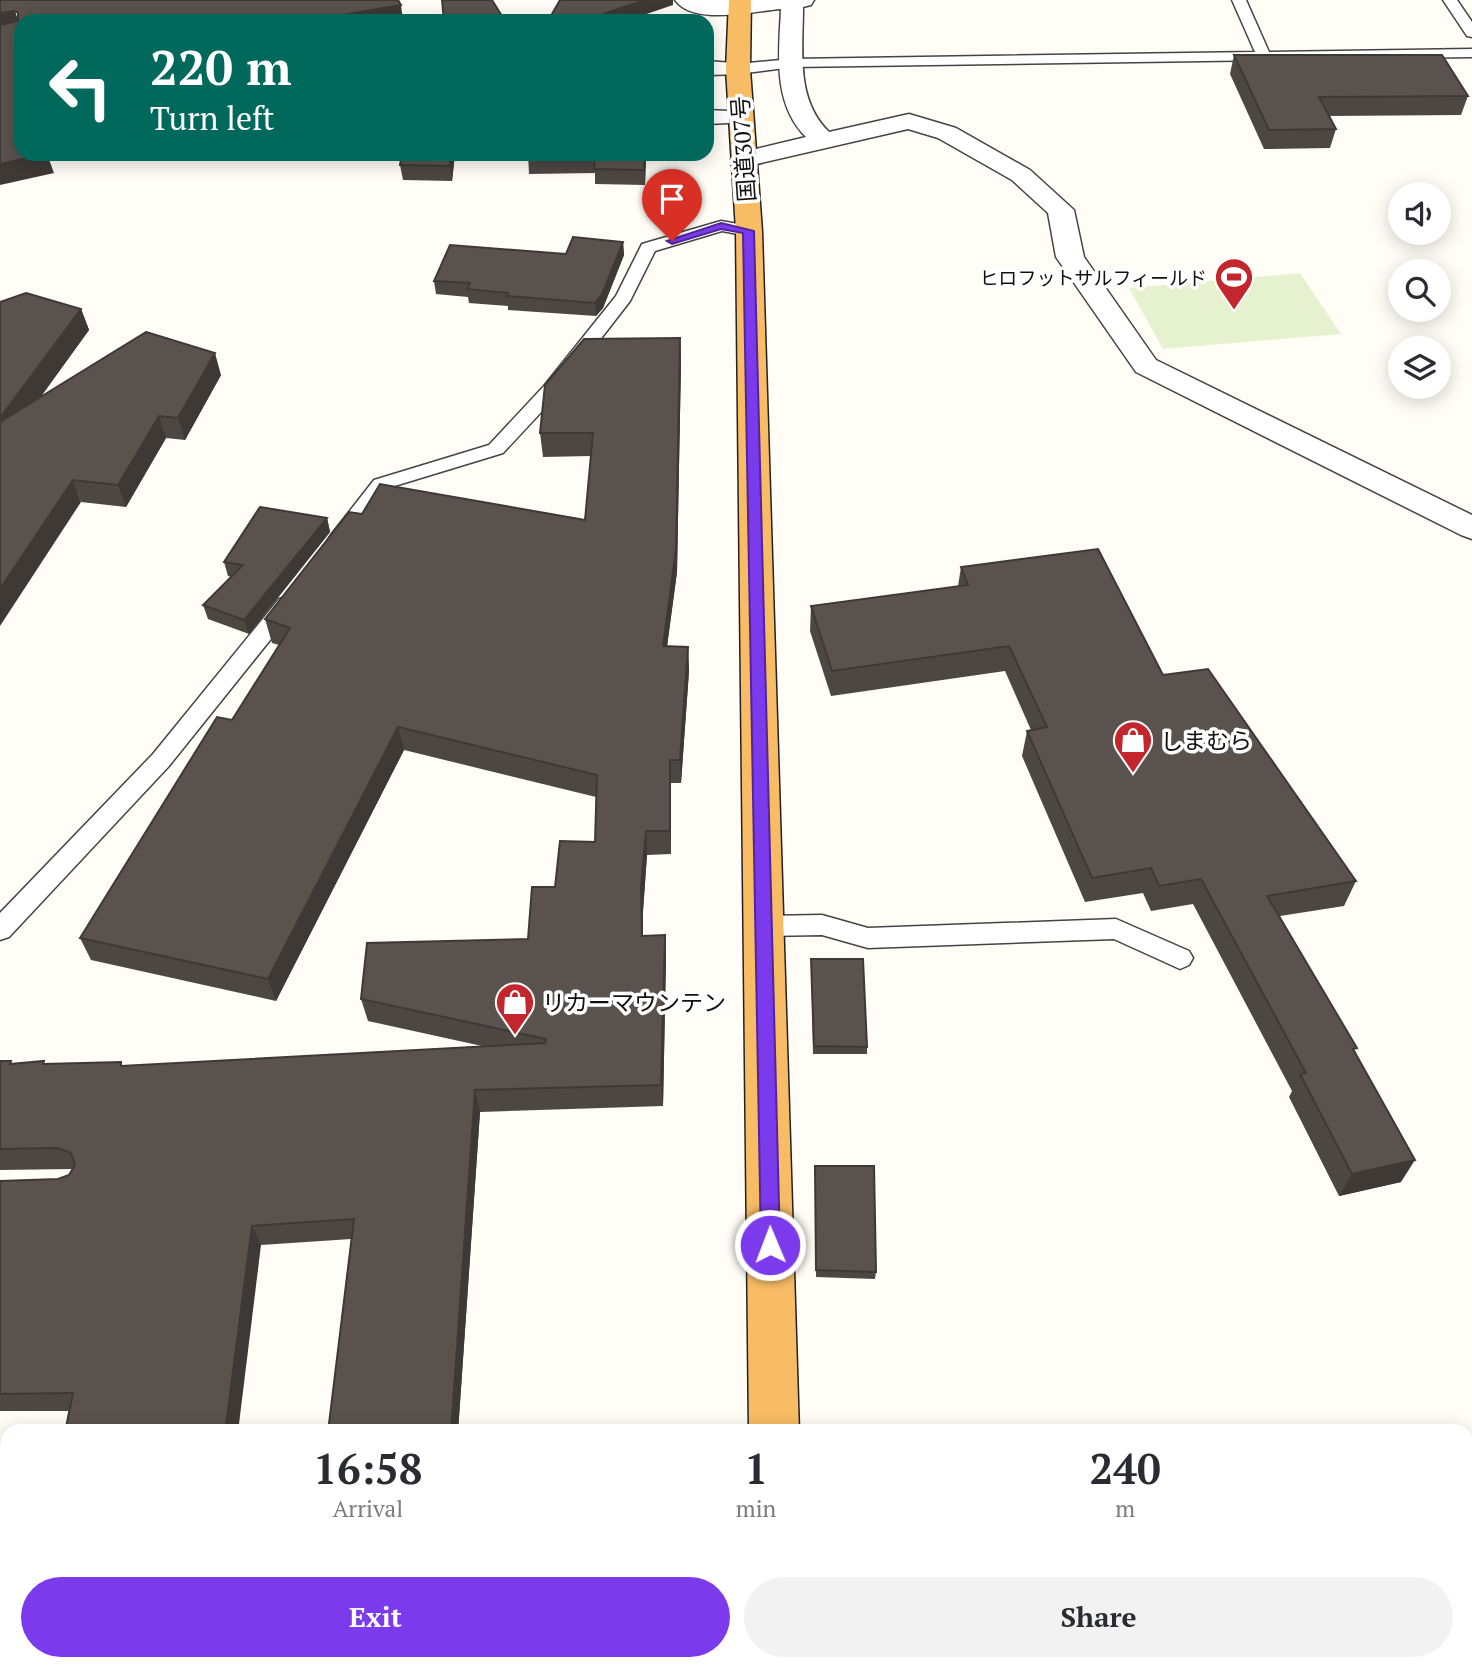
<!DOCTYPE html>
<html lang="en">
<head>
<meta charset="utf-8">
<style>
  body { margin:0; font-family:"PT Serif","Noto Sans JP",serif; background:#f2f2f3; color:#2b2b33; height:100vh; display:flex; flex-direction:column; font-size:26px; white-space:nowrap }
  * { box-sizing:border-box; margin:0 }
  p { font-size:23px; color:#7c7c81 }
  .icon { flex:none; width:38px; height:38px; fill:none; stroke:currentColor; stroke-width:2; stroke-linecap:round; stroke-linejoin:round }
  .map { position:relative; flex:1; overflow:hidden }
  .drawer { position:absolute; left:0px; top:1424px; width:1474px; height:247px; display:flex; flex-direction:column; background:#fff; border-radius:21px 21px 0 0; box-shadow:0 4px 18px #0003 }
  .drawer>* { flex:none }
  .banner { position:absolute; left:14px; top:14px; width:700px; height:147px; border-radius:21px; box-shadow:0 4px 18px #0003; background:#00695c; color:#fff; overflow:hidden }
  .buttons { position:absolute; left:1388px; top:182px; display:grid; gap:14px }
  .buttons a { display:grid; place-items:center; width:63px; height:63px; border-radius:50%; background:#fff; box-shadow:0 4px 18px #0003; font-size:35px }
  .pin { position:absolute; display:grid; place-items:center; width:60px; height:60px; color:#fff; margin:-72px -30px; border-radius:50% 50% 50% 0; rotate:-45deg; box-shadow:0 0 7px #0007 }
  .pin .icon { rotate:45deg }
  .me { position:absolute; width:77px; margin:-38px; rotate:359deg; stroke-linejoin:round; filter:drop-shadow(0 0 5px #0008) }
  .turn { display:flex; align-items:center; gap:24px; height:147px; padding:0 21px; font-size:32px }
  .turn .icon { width:91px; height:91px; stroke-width:2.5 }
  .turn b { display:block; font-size:49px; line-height:60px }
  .eta { display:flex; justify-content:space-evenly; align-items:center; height:119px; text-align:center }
  .eta b { font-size:42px; font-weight:700; line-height:49px }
  .primary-button { display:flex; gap:14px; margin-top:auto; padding:14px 21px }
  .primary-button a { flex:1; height:80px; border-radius:42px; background:#7c3aed; color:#fff; font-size:28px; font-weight:700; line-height:80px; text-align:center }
  .primary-button a+a { background:#f2f2f3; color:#2b2b33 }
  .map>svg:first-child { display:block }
</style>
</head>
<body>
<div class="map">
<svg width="1472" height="1670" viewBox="0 0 1472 1670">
  <rect width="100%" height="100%" fill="#fffdf5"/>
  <path fill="#e6f2cf" d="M1300,273L1341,334L1163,349L1129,288Z"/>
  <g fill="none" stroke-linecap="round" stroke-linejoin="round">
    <g stroke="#444" stroke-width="3">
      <g id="service">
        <path d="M1232,0H1246L1269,52L1472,49V57L792,67L738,74L730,69L738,64L792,59L1255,52Z"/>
        <path d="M1443,0H1457L1472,22V37L1467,36Z"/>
        <path d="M721,221L755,227L758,231L749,236L722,231L655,251L630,301L558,394L503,453L388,488L345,545H331L328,540L331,535L374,480L489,445L544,386L616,296L642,244Z"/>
        <path d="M287,597L295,599L298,604L295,609L169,766L9,937L0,940V913L153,754L279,599Z"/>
        <path d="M822,915L868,928L1116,919L1189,951L1193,958L1189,965L1180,969L1114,939L868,948L822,935L764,936L755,933L751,926L755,919L764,916Z"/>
        <path d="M0,1444L7,1446V1474L2,1476Z"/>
      </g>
    </g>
    <g stroke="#444" stroke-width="3">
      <g id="minor">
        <path d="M675,0H814L811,5L803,7C803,50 795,99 829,132L909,114L956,128L1030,170L1074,210L1084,257L1156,360L1472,515V539L1461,535L1136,372L1056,257L1048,213L1012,180L938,138L908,129L744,167L735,164L731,159L735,154L806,137C772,103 779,52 781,9C753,11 693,26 675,0Z"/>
        <path d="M707,61L746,64L750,69L746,74L707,75Z"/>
        <path d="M707,110L750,112L753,117L750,122L707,124Z"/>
      </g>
    </g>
    <g stroke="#222" stroke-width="3">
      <g id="trunk">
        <path d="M729,0H751L750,69L762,231L799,1432H749L736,231L726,69Z"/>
        <rect x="752" y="1664" width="54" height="6"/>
      </g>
    </g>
    <use href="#service" fill="#fff" fill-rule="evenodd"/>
    <use href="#minor" fill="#fff" fill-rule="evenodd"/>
    <use href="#trunk" fill="#f7bc64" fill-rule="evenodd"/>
  </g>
  <g fill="#4d4742">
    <path d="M1234,55L1468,96L1461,115L1329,116L1336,129L1330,148L1264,149L1230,74Z"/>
    <path d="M455,154L452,181L403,180L400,165Z"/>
    <path d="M528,154H646L645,185L595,184V173L529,174Z"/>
    <path d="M623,242L624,255L603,308L596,316L508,310V306L469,303L468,297L436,294L434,281Z"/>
    <path d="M0,302L81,309L89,330L40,398L221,375L185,440L166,438L126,507L81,502Z"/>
    <path d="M680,338L681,362L677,572L667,646L688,647L689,671L681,783H671V854L647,855L643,911V936L665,935L666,958L663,1106L480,1112L458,1432H328L351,1239L261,1245L69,1411H0V1181L58,1179L69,1175L72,1169L0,1170V1061L13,1064L124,1066L482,1046L368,1021L361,999L528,939L555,887L595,842L596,797L404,750L276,1001L91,960L80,938L232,720L279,645L272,643L265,619L362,514L585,520L591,456L543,457L540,433Z"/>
    <path d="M327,518L330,532L249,634L208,619L203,605L232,577L228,576L224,562Z"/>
    <path d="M961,567L1163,675L1356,881L1344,906L1280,916L1355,1052L1401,1182L1339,1196L1289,1097L1292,1091L1193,904L1151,911L1143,893L1085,902L1022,756L1027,731L1031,730L1005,671L831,696L810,631L811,606L958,586Z"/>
    <path d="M811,959L867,1047V1054H813Z"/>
    <path d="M815,1166L876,1272L875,1279L816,1277Z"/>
  </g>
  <g fill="#3f3936">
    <path d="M645,0H673V5L626,21H582Z"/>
    <path d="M401,5L403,21H318L319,19Z"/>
    <path d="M15,11L21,29L0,33V13Z"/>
    <path d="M47,154L54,173L0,185V164Z"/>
    <path d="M451,154H455L452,181L450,166Z"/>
    <path d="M645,154H646L645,185L644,170Z"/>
    <path d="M623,242L624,255L603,308L596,316L595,303Z"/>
    <path d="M81,309L89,330L4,447L0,438V418Z"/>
    <path d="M680,338L681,362L677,572L664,669L663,646Z"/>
    <path d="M215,353L221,375L185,440L178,418Z"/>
    <path d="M159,416L166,438L126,507L118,485Z"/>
    <path d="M73,480L81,502L0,626V589Z"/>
    <path d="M327,518L330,532L249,634L244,620Z"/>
    <path d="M688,647L689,671L681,783L680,760Z"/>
    <path d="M398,727L404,750L276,1001L268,979Z"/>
    <path d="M670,760L671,783V854L670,831Z"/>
    <path d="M646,831L647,855L643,911V958L642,936L641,888Z"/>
    <path d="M665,935L666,958L663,1106L661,1085Z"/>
    <path d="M475,1090L480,1112L458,1432H451Z"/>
    <path d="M1415,1160L1401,1182L1339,1196L1352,1174Z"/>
    <path d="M252,1226L261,1245L238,1432H225Z"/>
  </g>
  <g fill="#5a524d" stroke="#3f3936" stroke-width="2">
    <path d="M0,0H398L401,5L319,19L318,21H21V154H45L0,164V25L18,21V13L15,11L0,13Z"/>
    <path d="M442,0H492L505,21H444Z"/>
    <path d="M560,0H645L582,21H548Z"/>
    <path d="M1234,55H1442L1468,96L1319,97L1336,129L1269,130Z"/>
    <path d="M402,154H451L450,166L400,165Z"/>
    <path d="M528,154H645L644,170L594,169L595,158L528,160Z"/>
    <path d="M573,237L623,242L602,294L595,303L507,296L508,293L467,289L470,283L434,281L450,245L566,254Z"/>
    <path d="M26,293L81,309L0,418V302Z"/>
    <path d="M146,332L215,353L178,418L159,416L118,485L73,480L0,589V422Z"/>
    <path d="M680,338L676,549L663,646L688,647L680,760H670V831H646L641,888L642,936L665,935L661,1085L475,1090L451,1432H328L354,1219L252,1226L225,1432H65L73,1393L0,1394V1181L58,1179L69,1175L75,1165L71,1153L58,1148L0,1149V1061H11L10,1064L44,1061L43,1064L121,1062V1066L545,1043L546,1039L361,999L367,943L528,939L532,887H555L560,841L595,842L597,775L398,727L268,979L80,938L217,717L232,720L290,628L265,619L349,512L362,514L380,484L585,520L593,433H540L545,385L584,339Z"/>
    <path d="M260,507L327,518L244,620L203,605L243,565L224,562Z"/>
    <path d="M1098,549L1163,675L1208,669L1356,881L1267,896L1357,1048L1353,1049L1415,1160L1352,1174L1300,1074L1306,1073L1201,879L1159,886L1151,868L1092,878L1027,731L1047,727L1009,646L832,671L811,606L968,585L961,567Z"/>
    <path d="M811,959H863L867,1047L814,1046Z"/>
    <path d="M815,1166H874L876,1272L816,1270Z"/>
    <rect x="818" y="1431" width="75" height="1"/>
    <path d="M7,1498V1664H663V1670H0V1499Z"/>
    <path d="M1109,1664H1113L1114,1670H1067Z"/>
  </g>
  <path fill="#7c3aed" stroke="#51269a" stroke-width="2" d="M721,223L754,231L780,1245L777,1252L770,1254L763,1252L761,1245L743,233L721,229L672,244L667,241Z"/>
  <defs>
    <g id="stadium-pin" transform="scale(2.0125)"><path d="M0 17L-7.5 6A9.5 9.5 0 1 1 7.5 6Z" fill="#c4262e" stroke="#fff"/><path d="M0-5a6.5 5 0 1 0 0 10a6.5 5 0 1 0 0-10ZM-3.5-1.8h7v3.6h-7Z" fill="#fff"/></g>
    <g id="shop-pin" transform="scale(2.0125)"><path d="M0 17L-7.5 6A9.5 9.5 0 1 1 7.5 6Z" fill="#c4262e" stroke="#fff"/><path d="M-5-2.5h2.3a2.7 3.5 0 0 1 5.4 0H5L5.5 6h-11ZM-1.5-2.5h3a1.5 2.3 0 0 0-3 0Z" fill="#fff"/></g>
  </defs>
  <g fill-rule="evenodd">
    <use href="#stadium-pin" x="1234" y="277"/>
    <use href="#shop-pin" x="1133" y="740"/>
    <use href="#shop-pin" x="515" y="1002"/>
  </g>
  <g text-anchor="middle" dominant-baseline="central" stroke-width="7" stroke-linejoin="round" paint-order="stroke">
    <g font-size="19" fill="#111" stroke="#fff" text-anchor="end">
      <text x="1207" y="277">ヒロフットサルフィールド</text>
    </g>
    <g font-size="23" fill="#111" stroke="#fff">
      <text transform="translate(743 149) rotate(-94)">国道307号</text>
    </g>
    <g font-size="23" fill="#111" stroke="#fff" text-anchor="start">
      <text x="1160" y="740">しまむら</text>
      <text x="542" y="1002">リカーマウンテン</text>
    </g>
  </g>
</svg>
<div class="buttons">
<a><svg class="icon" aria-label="sound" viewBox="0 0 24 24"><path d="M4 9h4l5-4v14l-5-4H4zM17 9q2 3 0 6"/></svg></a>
<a><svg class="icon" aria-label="search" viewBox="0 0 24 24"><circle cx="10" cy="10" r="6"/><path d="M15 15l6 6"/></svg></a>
<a><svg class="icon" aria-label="layers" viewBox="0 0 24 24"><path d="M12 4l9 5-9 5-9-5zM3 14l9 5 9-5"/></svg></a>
</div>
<div class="pin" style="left:672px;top:241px;background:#d93025"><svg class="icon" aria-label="arrive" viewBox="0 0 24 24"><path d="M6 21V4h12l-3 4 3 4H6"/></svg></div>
<svg class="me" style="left:770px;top:1245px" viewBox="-20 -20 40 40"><circle r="17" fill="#7c3aed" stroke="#fff" stroke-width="3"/><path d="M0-11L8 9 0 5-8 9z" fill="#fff"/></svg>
<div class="banner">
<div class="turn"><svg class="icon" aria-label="left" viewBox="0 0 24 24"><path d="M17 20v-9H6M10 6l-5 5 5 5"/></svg><div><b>220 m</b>Turn left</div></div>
</div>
<section class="drawer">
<div class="eta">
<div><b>16:58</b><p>Arrival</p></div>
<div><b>1</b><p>min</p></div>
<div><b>240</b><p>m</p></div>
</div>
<div class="primary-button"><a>Exit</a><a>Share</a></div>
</section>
</div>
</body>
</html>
